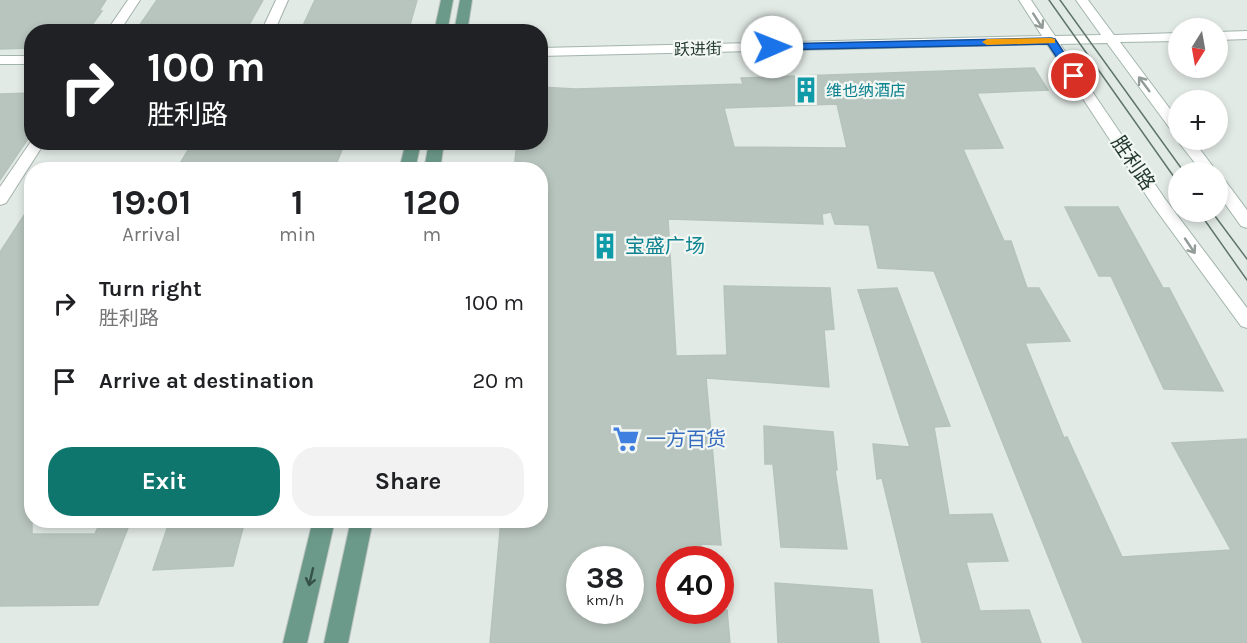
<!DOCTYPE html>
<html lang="en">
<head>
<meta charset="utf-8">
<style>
  body { margin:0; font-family:Karla,"Noto Sans SC",sans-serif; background:#f2f2f2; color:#202124; height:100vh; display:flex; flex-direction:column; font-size:22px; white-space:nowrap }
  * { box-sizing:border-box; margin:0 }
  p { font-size:20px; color:#757577 }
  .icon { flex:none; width:33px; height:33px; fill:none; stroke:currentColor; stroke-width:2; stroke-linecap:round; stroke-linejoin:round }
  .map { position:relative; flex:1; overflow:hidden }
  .details { position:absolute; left:24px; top:162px; width:524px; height:366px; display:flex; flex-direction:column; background:#fff; border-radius:24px; box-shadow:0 3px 9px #0003 }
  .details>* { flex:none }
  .banner { position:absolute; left:24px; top:24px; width:524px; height:126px; border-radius:24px; box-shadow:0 3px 9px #0003; background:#202124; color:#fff; overflow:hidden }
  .needle { width:39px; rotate:191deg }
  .controls { position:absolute; left:1168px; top:18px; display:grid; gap:12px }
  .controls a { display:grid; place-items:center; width:60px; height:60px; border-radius:50%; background:#fff; box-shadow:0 3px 9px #0003; font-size:30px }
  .speed { position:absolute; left:566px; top:546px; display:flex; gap:12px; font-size:30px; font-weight:700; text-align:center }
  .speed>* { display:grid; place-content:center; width:78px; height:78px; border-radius:50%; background:#fff; box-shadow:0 3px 9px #0003; line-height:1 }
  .speed small { font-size:15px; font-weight:400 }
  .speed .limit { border:9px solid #d22; background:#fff; color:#111 }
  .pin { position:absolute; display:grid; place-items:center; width:51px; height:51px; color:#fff; margin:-26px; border:3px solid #fff; border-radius:50%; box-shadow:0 2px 6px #0007 }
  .me { position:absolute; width:66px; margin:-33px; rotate:89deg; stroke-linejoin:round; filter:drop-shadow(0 0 4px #0008) }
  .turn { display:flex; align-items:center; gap:21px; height:126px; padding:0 24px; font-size:27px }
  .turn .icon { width:78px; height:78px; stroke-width:2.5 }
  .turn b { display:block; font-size:42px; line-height:51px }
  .eta { display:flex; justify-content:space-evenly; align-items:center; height:102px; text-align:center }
  .eta b { font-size:36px; font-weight:700; line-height:42px }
  .primary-button { display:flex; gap:12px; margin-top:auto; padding:12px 24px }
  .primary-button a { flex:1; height:69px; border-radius:24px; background:#0f766e; color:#fff; font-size:24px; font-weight:700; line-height:69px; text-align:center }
  .primary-button a+a { background:#f2f2f2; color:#202124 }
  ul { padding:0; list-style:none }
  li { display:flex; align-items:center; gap:18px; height:78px; padding:0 24px }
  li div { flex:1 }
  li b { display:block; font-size:22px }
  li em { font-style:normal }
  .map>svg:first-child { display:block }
</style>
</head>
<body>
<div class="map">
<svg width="1247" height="643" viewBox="0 0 1247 643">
  <rect width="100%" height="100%" fill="#e2eae6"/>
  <g fill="#b8c5be" stroke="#b5c3bc" stroke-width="1.5" fill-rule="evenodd">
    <path d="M0,0H106L99,11H102L87,32H32V48L0,49Z"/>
    <path d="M157,0H263L245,32H135Z"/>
    <path d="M315,0H417L408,32H300Z"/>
    <path d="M1034,68L1048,90L977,93L1003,148L963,149L1004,241H1011L1027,288H1039L1070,341L1025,343L1064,438L1067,437L1122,557L1231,550L1172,443L1247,439V643H1083L934,271L878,268L869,225L835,224L831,212L822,214L823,224L668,219L676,356L727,355L724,286L830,288L834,329L824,330L829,387L706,378L721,545L701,544V560H669V610H727L730,643H490L501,520H540V170H514L517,142H540V87L576,89L743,84L741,78ZM837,104L847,148L734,147L724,108ZM579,560H630V610H579Z"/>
    <path d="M32,93V133L0,180V94Z"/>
    <path d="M193,142H345L334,170H176Z"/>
    <path d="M32,203V534H95L101,520H131L98,605L0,606V252Z"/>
    <path d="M1065,207H1118L1163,288H1169L1223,391L1164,389L1111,276H1099Z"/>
    <path d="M897,288L950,426L934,427L949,515L992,514L1008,561L966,562L980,611L1029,610L1041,643H922L882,478L877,479L873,444L910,447L858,290Z"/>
    <path d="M764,426L833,432L837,470H835L847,549L781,547L773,464H765Z"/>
    <path d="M170,520H245L233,566L153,570Z"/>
    <path d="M775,583L872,590L879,643H778Z"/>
  </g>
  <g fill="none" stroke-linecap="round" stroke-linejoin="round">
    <g stroke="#a5b1ac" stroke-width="2">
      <g id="street">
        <path d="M128,0H140L119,32H106Z"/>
        <path d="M276,0H288L274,32H261Z"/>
        <path d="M32,140V142H45L6,203L0,205V187Z"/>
      </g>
    </g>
    <g stroke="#a2b5ac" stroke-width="2">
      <g id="secondary">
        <path d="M1019,0H1031L1055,36L1101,35L1076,0H1088L1114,35L1179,33V41L1120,42L1179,121V136L1174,134L1107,43L1060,44L1165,199L1247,308V328L1241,326L1154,207L1047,44L540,56V48L1042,36Z"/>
        <path d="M1247,31V39L1218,40V32Z"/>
        <rect x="0" y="56" width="32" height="8"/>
        <path d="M1179,138L1193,140L1217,172H1202L1180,144Z"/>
        <path d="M1218,177L1224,179L1247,210V228L1241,226L1218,194Z"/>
      </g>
    </g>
    <g stroke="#bdc4c1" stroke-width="2">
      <g id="primary">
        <path d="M441,0H453L447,32H434Z"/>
        <path d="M460,0H472L467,32H454Z"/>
        <path d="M406,142H421L415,170H399Z"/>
        <path d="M429,142H444L440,170H424Z"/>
        <path d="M313,520H335L307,643H283Z"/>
        <path d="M351,520H373L348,643H324Z"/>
      </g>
    </g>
    <use href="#street" fill="#fff" fill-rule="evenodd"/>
    <use href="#secondary" fill="#fff" fill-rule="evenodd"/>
    <use href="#primary" fill="#6c9a8a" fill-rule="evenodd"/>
    <g stroke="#5f756c" stroke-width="1.5">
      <path d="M1049,0L1179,184"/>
      <path d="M1060,0L1184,172"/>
      <path d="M1199,212L1247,280"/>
      <path d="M1212,212L1247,259"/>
    </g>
  </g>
  <defs><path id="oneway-shaft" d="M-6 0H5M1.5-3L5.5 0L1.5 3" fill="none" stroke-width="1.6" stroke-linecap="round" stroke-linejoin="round" transform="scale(1.5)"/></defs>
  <g stroke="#929c98">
    <use href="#oneway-shaft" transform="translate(1038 21) rotate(57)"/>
    <use href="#oneway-shaft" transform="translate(1144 84) rotate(-127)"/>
    <use href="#oneway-shaft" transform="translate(1190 246) rotate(56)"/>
  </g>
  <use stroke="#365147" href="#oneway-shaft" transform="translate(311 577) rotate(103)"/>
  <path fill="#1a73e8" stroke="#114b97" stroke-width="1.5" d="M1051,38L1055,39L1078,74V78H1070L1048,44L772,50L767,47L772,44Z"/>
  <path fill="#f59e0b" d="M1051,38L1055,39V43L987,45L982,42L987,39Z"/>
  <defs>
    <g id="building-bare" transform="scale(2.07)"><path d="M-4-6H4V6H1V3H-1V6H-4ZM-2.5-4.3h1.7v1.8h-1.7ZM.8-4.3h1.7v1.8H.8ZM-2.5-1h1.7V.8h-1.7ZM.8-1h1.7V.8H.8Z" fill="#0f9aa8" stroke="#f2f7f4" stroke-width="2.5" paint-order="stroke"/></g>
    <g id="supermarket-bare" transform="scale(2.07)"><path d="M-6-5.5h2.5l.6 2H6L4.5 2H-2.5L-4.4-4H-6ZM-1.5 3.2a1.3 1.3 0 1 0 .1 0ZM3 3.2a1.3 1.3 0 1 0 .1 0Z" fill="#3f7fe0" stroke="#f2f7f4" stroke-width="2.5" paint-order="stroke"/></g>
  </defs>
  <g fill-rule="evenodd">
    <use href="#building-bare" x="806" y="90"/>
    <use href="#building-bare" x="605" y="246"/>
    <use href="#supermarket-bare" x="626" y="439"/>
  </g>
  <g text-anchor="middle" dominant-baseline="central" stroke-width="4.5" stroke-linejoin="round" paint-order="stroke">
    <g font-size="16" fill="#243931" stroke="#f2f7f4">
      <text transform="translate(698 49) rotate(-1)">跃进街</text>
    </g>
    <g font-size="16" fill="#0d838f" stroke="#f2f7f4" text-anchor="start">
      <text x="826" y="90">维也纳酒店</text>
    </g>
    <g font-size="20" fill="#243931" stroke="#f2f7f4">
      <text transform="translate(1133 163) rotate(56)">胜利路</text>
    </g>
    <g font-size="20" fill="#0d838f" stroke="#f2f7f4" text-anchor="start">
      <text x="625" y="246">宝盛广场</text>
    </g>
    <g font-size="20" fill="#366cbe" stroke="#f2f7f4" text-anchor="start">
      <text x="646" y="439">一方百货</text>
    </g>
  </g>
</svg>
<div class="controls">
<a><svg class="needle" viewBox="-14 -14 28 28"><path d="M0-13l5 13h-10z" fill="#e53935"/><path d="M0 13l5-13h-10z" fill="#757577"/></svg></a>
<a>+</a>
<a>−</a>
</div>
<div class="speed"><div>38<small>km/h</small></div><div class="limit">40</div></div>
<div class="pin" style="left:1074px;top:76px;background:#d93025"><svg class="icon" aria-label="arrive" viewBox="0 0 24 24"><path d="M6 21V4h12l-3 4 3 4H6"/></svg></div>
<svg class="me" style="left:772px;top:47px" viewBox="-20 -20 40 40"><circle r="19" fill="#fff"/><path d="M0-13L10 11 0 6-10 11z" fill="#1a73e8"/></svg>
<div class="banner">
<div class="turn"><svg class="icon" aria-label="right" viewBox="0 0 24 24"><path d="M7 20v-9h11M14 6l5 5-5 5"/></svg><div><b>100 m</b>胜利路</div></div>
</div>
<section class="details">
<div class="eta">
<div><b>19:01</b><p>Arrival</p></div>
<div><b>1</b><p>min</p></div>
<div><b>120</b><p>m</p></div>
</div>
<ul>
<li><svg class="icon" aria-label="right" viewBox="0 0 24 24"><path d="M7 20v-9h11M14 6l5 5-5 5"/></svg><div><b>Turn right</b><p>胜利路</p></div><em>100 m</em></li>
<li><svg class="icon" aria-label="arrive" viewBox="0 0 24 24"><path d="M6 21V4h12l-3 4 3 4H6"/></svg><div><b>Arrive at destination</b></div><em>20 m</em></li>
</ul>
<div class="primary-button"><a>Exit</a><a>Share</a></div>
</section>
</div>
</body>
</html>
